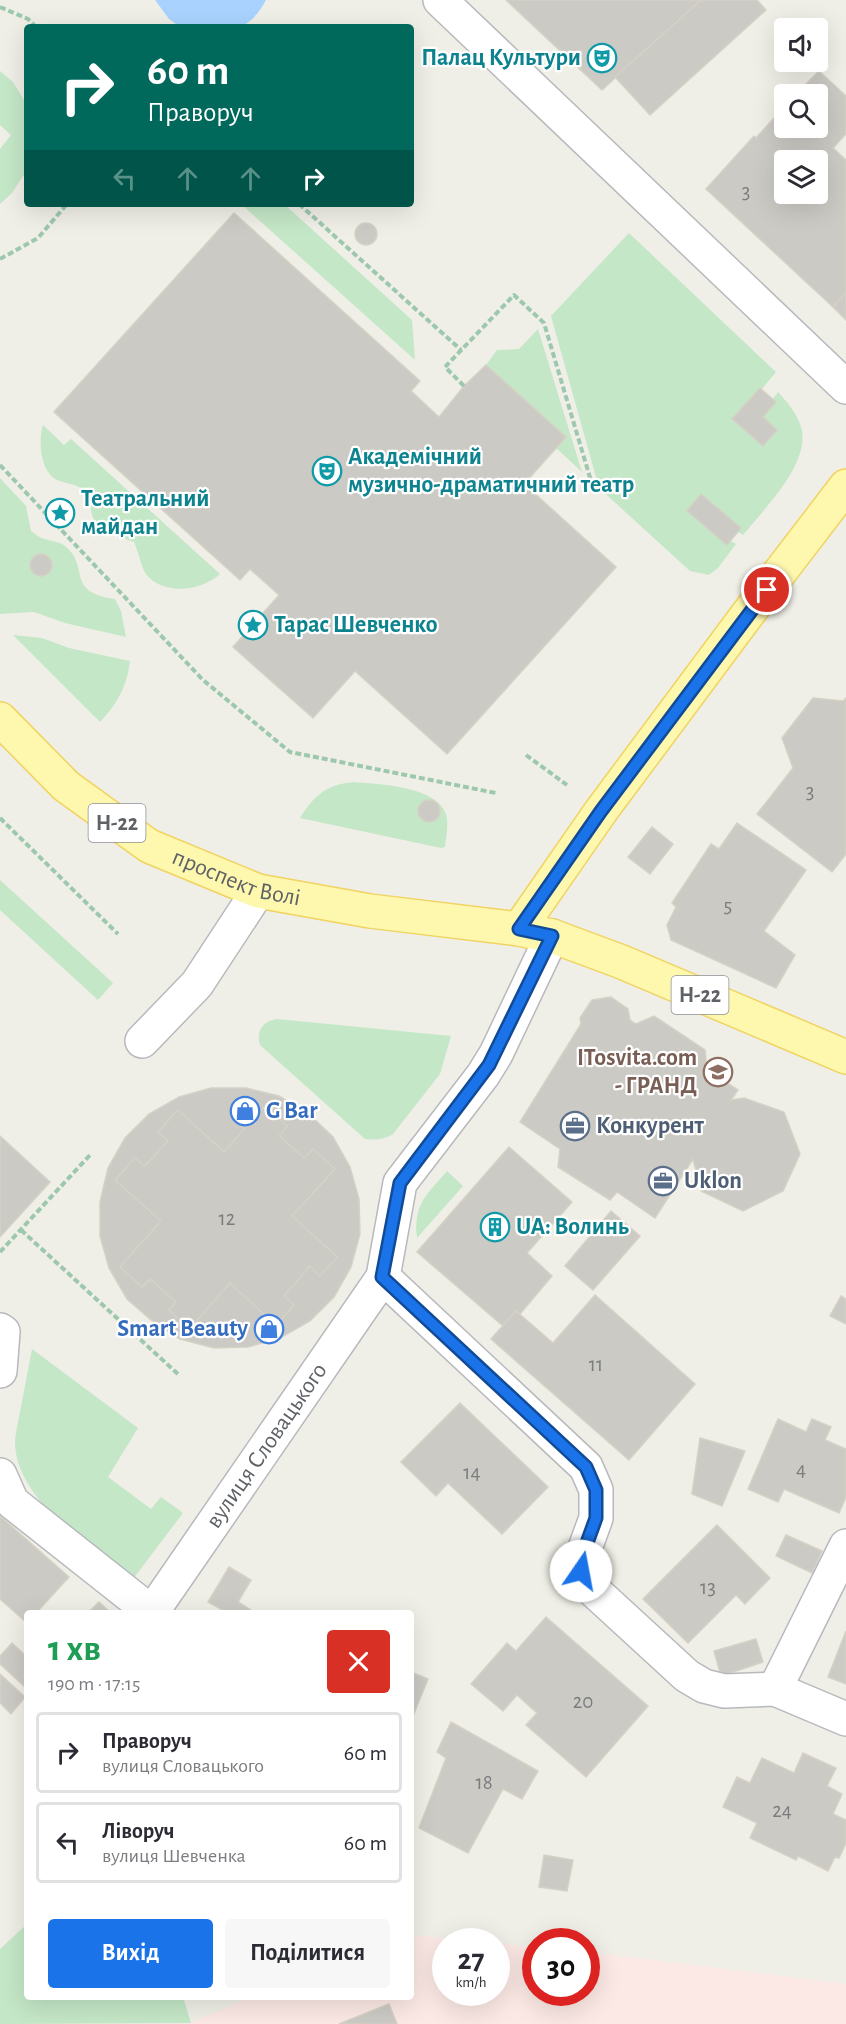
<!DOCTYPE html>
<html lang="uk">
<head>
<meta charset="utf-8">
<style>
  body { margin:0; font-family:"Alegreya Sans",sans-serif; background:#f7f7f7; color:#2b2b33; height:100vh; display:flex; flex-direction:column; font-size:22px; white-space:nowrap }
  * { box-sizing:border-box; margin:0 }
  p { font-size:20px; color:#7c7c81 }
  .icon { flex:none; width:33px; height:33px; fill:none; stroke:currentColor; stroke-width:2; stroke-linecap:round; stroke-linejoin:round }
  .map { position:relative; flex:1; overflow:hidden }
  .sheet { position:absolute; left:24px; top:1610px; width:390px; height:390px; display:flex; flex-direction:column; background:#fff; border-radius:6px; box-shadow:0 6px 24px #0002 }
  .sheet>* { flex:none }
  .banner { position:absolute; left:24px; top:24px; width:390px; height:183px; border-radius:6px; box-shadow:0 6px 24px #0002; background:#00695c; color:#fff; overflow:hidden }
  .controls { position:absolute; left:774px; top:18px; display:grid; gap:12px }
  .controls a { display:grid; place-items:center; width:54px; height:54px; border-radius:6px; background:#fff; box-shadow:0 6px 24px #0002; font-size:30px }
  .speed { position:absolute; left:432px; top:1928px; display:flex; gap:12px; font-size:30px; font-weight:700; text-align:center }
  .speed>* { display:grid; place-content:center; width:78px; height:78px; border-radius:50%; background:#fff; box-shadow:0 6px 24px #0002; line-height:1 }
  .speed small { font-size:15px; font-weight:400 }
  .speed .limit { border:9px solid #d22; background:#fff; color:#111 }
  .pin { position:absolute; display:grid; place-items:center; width:51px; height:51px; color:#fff; margin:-26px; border:3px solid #fff; border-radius:50%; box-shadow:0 2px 6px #0007 }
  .me { position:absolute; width:66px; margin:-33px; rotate:12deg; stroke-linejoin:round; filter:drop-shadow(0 0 4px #0008) }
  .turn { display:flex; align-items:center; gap:21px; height:126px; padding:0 24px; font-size:27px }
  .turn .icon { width:78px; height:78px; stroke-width:2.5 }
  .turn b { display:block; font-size:42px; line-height:51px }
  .lanes { display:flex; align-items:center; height:57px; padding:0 24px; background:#0003; justify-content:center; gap:30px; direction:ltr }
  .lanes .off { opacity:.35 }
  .round { display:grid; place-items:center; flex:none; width:63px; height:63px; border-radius:6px; background:#f7f7f7 }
  .head { display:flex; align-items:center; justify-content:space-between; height:102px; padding:0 24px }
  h1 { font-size:36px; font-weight:700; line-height:45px; color:#1e9e55 }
  .cta { display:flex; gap:12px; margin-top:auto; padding:12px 24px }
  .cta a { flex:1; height:69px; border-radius:6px; background:#1a73e8; color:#fff; font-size:24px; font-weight:700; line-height:69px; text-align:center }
  .cta a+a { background:#f7f7f7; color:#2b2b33 }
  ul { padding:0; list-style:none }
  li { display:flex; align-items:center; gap:18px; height:81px; margin:0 12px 9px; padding:0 12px; border:3px solid #e1e1e2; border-radius:6px }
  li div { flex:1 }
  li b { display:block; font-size:22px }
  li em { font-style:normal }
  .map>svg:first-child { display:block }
</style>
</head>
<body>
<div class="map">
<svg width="846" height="2024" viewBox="0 0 846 2024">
  <rect width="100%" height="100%" fill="#f0efe7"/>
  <path fill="#fce9e5" d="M411,1935L477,1941H446V1992H496L497,1943L535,1947L536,1992H586L587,1952L846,1984V2024H188L251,1997L411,1996Z"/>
  <g fill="#c4e7c7">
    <path d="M0,71L13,82L27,105V170L12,193L0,204V149L11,135L0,125Z"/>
    <path d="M241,204H284L412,320L415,360Z"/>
    <path d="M629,233L776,372L762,389L759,388L732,420L763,446L777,430L763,417L776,402L773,399L778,392C787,402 797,413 801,427C812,462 763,510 743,535L738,532L741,528L701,495L687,511L727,545L731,541L736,544L718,568L709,575L690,571L599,488L551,316Z"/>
    <path d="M538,329L582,472L556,448L565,437L486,365L497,350L519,349Z"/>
    <path d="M43,425L64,445L71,439L220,574C202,591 163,596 146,574C142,569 138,551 134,542C121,537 102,533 94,520C89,510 92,498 83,490C75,483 66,484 57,480C40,472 38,440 43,425Z"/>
    <path d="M0,478L26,506L31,531C44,543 56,539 65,546C91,567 64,592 115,599L121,611L126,637L65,623L34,612L0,614Z"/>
    <path d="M13,635L42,638L69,648L130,661C127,686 118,703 100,722Z"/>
    <path d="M353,782C377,784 437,786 446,814C449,824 446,837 445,847L441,848L300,818C314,796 325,785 353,782Z"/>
    <path d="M0,880L113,983L98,1000L0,910Z"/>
    <path d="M277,1019L451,1036L440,1074L393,1134C383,1140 375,1140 365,1139L260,1045C256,1032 262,1021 277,1019Z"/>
    <path d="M447,1171L463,1186L417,1238C413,1203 427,1195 447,1171Z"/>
    <path d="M32,1349L138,1428L108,1477L151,1509L161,1497L183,1513L133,1579C93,1549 17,1501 15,1444C15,1434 18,1423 20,1412C24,1391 28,1370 32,1349Z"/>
    <path d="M27,1924V1996L183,1997L191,2023L0,2024V1949Z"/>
  </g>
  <path fill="#a9d3fe" d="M155,0H266C260,11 252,22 240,27H180L169,19Z"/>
  <g fill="#cccac4" stroke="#d5d1c5" stroke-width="1.5" fill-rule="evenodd">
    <path d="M506,0H701L602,90Z"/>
    <path d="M701,0H757L766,10L650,115L615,77Z"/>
    <path d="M819,71L846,96V134L833,148L846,160V293L833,307L706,189L754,136L756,138L784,107V128H818V94H796ZM784,160H818V194H784Z"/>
    <path d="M234,213L420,381L411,391L439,417L464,386L486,365L566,437L524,484L616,567L447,754L355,671L313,718L233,647L279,595L250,569L240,580L54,412Z"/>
    <circle cx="366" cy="234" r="11"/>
    <path d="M846,293V320L833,307Z"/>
    <path d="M760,388L776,402L763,417L777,430L763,446L732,419Z"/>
    <path d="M701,494L741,528L727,545L687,511Z"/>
    <circle cx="41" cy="565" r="11"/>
    <path d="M813,698L843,701L846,698V854L832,872L757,814L793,768L782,738Z"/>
    <circle cx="429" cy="811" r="11"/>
    <path d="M737,823L806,870L764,931L795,955L776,988L671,940L667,925L676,907L672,903L711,844L719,849Z"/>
    <path d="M652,827L673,844L650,874L628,857Z"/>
    <path d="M611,997L628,1009L630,1020L636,1024L654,1016L705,1050L707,1070L738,1090L731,1100L744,1098L784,1112L800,1154L783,1191L743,1211L701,1191L693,1159L655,1218L617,1192L610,1200L558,1167L560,1149L520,1122L581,1024L580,1018L592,1000Z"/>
    <path d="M211,1088H246L279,1096L308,1113L333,1137L350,1167L359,1199L360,1234L351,1267L334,1297L310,1321L280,1338L248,1347L214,1348L180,1339L151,1320L127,1299L109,1268L100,1236V1202L108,1168L125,1138L149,1114L179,1097ZM265,1106L287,1126L279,1136L304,1158L313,1149L335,1169L292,1216L337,1257L320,1276L310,1266L284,1296L294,1305L276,1325L230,1283L189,1329L169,1310L176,1302L150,1279L142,1287L120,1267L161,1221L115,1180L135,1158L145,1166L168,1141L158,1132L178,1110L224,1152Z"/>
    <path d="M265,1106L287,1126L279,1136L304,1158L313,1149L335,1169L292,1216L337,1257L320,1276L310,1266L284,1296L294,1305L276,1325L230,1283L189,1329L169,1310L176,1302L150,1279L142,1287L120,1267L161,1221L115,1180L135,1158L145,1166L168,1141L158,1132L178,1110L224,1152Z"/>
    <path d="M0,1136L50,1182L0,1237Z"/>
    <path d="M509,1147L572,1202L527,1253L552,1276L520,1314L516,1311L503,1326L417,1252Z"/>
    <path d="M611,1211L640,1236L593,1290L565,1266Z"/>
    <path d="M595,1295L695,1384L629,1460L491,1339L516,1311L553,1343Z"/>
    <path d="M841,1296L846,1299V1324L830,1316Z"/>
    <path d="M460,1403L548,1487L502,1534L448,1483L436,1496L401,1462Z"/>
    <path d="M778,1419L806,1432L812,1419L831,1427L825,1440L846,1449V1497L839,1513L784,1489L778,1502L748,1489Z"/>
    <path d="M700,1438L745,1451L722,1506L692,1494Z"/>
    <path d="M0,1516L69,1577L37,1612H27V1623L0,1599Z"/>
    <path d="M717,1525L770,1578L745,1604L736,1595L688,1643L643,1599Z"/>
    <path d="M786,1535L822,1551L812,1573L776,1556Z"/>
    <path d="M229,1567L251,1580L238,1602L251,1610L250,1612H226L208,1602Z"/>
    <path d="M99,1602L110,1612H89Z"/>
    <path d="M546,1617L648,1706L586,1777L526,1725L537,1713L517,1695L503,1711L471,1684L507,1643L516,1651Z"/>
    <path d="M846,1631V1684L828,1677Z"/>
    <path d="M756,1639L763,1662L721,1676L714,1651Z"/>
    <path d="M12,1643L27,1657V1685L25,1687L0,1664V1656Z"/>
    <path d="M411,1672L428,1679L411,1721Z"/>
    <path d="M0,1674L25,1697L11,1714L0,1703Z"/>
    <path d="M451,1722L538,1771L522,1799L503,1789L468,1853L419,1828L446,1758L437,1752Z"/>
    <path d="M803,1753L836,1768L827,1786L842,1794L833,1814L846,1820V1843L839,1858L835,1857L828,1871L798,1856L796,1860L750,1838L757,1823L723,1807L737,1777L750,1783L762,1758L794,1773Z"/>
    <path d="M544,1855L573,1860L567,1891L539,1887Z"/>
    <path d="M389,2004L397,2024H339Z"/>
  </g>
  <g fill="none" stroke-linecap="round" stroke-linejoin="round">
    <g stroke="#b7b9bd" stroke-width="36">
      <g id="minor">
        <path d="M440,0L846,387"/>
        <path d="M552,936L496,1054L483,1075L400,1183L383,1277L586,1467L596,1490V1518L584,1551L581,1571L590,1587L687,1676L704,1686L724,1691L775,1689L846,1719"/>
        <path d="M142,1041L197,984L258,891"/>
        <path d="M0,1330L3,1332L0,1371"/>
        <path d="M0,1475L12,1502L151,1612"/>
        <path id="s1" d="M152,1612L383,1277"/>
        <path d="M775,1689L846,1546"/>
      </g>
    </g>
    <g stroke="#f0d360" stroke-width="36">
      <g id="major">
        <path id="s2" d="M0,719L66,786L149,846L258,891L370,911L519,929L552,936L622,962L846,1057"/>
        <path d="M519,929L601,811L744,619L846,486"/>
      </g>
    </g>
    <g stroke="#9dc8ad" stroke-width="4" stroke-dasharray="6 3" stroke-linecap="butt">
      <path d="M0,7L28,19L36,27"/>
      <path d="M299,204L461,350"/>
      <path d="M0,259L38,238L67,204"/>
      <path d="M464,386L445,367L514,295L544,323L591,481L583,493"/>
      <path d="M0,465L203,680L290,752L496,793"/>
      <path d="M526,755L567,785"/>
      <path d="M0,818L118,934"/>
      <path d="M21,1230L179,1375"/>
      <path d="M0,1252L90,1155"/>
    </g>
    <use href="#minor" stroke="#fff" stroke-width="33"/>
    <use href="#major" stroke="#fef7ae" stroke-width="33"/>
  </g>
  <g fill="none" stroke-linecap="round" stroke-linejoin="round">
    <g stroke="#114b97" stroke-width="15">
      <path id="route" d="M581,1571L584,1551L596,1518V1490L586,1467L382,1277L400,1183L489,1065L552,936L519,929L601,811L767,590"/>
    </g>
    <use href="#route" stroke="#1a73e8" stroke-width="10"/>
  </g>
  <defs>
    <g id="theatre-ring" transform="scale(1.5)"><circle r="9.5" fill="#fff" stroke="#0f9aa8" stroke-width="1.5"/><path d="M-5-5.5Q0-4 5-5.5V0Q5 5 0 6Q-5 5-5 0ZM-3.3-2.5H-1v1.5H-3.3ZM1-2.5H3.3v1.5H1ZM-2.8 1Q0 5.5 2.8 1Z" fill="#0f9aa8"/></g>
    <g id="sight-ring" transform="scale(1.5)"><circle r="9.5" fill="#fff" stroke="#0f9aa8" stroke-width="1.5"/><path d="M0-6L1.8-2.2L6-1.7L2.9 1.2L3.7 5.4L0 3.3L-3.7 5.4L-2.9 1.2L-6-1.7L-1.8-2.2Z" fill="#0f9aa8"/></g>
    <g id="school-ring" transform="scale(1.5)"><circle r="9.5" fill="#fff" stroke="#8d6e63" stroke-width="1.5"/><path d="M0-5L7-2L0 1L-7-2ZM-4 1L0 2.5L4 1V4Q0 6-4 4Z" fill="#8d6e63"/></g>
    <g id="shop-ring" transform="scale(1.5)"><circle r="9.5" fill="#fff" stroke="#3f7fe0" stroke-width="1.5"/><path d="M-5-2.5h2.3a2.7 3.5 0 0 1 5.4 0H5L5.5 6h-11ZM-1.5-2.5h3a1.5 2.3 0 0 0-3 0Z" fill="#3f7fe0"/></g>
    <g id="office-ring" transform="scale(1.5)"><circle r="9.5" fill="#fff" stroke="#5c6f8a" stroke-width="1.5"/><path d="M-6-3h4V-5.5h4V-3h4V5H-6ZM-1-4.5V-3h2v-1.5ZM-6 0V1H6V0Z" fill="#5c6f8a"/></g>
    <g id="building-ring" transform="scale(1.5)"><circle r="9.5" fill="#fff" stroke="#0f9aa8" stroke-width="1.5"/><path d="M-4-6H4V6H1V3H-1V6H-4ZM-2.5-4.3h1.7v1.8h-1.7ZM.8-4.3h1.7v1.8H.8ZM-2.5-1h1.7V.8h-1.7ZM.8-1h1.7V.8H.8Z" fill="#0f9aa8"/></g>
  </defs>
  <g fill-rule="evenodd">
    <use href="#theatre-ring" x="602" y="58"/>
    <use href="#theatre-ring" x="327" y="471"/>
    <use href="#sight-ring" x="60" y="513"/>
    <use href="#sight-ring" x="253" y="625"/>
    <use href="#school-ring" x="718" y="1072"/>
    <use href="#shop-ring" x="245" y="1111"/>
    <use href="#office-ring" x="575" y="1126"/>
    <use href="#office-ring" x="663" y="1181"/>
    <use href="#building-ring" x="495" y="1227"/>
    <use href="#shop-ring" x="269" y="1329"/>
  </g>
  <g text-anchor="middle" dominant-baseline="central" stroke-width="4.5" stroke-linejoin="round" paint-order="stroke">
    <g font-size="21" fill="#7a7c7e">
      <text x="746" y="191">3</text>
      <text x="810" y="791">3</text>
      <text x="728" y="905">5</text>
      <text x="227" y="1218">12</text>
      <text x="596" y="1364">11</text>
      <text x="801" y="1469">4</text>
      <text x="472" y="1472">14</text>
      <text x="708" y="1587">13</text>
      <text x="583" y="1701">20</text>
      <text x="484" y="1782">18</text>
      <text x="782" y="1810">24</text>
    </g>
    <g fill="#fff" stroke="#8e9195" stroke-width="1.5">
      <rect x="88.5" y="804" width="57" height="38" rx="4.5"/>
      <rect x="671.5" y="976" width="57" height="38" rx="4.5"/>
    </g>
    <g font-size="22" font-weight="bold" fill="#5e6267">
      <text x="117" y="823">Н-22</text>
      <text x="700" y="995">Н-22</text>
    </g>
    <g font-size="24" font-weight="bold" fill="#0d838f" stroke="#fff" text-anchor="start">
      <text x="581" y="58" text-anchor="end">Палац Культури</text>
      <text x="348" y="457">Академічний<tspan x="348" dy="28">музично-драматичний театр</tspan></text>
      <text x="81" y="499">Театральний<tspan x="81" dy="28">майдан</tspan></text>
      <text x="274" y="625">Тарас Шевченко</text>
      <text x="516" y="1227">UA: Волинь</text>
    </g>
    <g font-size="24" fill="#5e6267" stroke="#fff">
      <text stroke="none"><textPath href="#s2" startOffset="290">проспект Волі</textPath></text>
      <text stroke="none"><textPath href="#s1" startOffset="202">вулиця Словацького</textPath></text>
    </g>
    <g font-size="24" font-weight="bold" fill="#785e54" stroke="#fff" text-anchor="end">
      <text x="697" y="1058">ITosvita.com<tspan x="697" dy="28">- ГРАНД</tspan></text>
    </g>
    <g font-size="24" font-weight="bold" fill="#366cbe" stroke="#fff" text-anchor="start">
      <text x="266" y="1111">G Bar</text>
      <text x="248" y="1329" text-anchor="end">Smart Beauty</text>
    </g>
    <g font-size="24" font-weight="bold" fill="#4e5e75" stroke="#fff" text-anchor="start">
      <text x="596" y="1126">Конкурент</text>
      <text x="684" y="1181">Uklon</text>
    </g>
  </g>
</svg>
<div class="controls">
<a><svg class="icon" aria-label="sound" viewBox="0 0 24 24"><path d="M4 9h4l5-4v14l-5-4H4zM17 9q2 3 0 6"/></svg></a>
<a><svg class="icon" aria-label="search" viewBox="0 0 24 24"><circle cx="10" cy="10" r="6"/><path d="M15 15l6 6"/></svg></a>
<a><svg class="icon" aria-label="layers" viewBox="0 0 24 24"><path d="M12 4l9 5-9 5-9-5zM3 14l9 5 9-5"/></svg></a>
</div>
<div class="speed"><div>27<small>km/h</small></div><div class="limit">30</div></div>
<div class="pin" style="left:767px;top:590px;background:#d93025"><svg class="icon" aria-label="arrive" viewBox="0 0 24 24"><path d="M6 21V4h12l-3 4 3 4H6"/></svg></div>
<svg class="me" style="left:581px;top:1571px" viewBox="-20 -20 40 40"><circle r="19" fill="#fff"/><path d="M0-13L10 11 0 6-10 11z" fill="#1a73e8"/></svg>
<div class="banner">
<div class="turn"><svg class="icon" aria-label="right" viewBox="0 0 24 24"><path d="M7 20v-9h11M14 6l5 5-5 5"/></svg><div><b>60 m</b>Праворуч</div></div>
<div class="lanes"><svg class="icon off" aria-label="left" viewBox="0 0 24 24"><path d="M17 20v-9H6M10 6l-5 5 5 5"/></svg><svg class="icon off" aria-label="ahead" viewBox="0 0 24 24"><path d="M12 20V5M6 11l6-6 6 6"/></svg><svg class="icon off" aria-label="ahead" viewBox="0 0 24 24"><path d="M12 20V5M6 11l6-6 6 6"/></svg><svg class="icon" aria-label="right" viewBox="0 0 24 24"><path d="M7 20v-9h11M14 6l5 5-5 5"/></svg></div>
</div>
<section class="sheet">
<div class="head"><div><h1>1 хв</h1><p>190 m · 17:15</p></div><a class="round" style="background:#d93025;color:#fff"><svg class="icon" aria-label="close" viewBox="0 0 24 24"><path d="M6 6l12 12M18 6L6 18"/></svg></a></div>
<ul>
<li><svg class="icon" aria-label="right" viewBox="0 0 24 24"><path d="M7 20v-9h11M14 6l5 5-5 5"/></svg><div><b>Праворуч</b><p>вулиця Словацького</p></div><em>60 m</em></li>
<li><svg class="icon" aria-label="left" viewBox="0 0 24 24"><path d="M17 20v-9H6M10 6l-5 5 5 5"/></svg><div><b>Ліворуч</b><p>вулиця Шевченка</p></div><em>60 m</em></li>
</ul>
<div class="cta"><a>Вихід</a><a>Поділитися</a></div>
</section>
</div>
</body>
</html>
